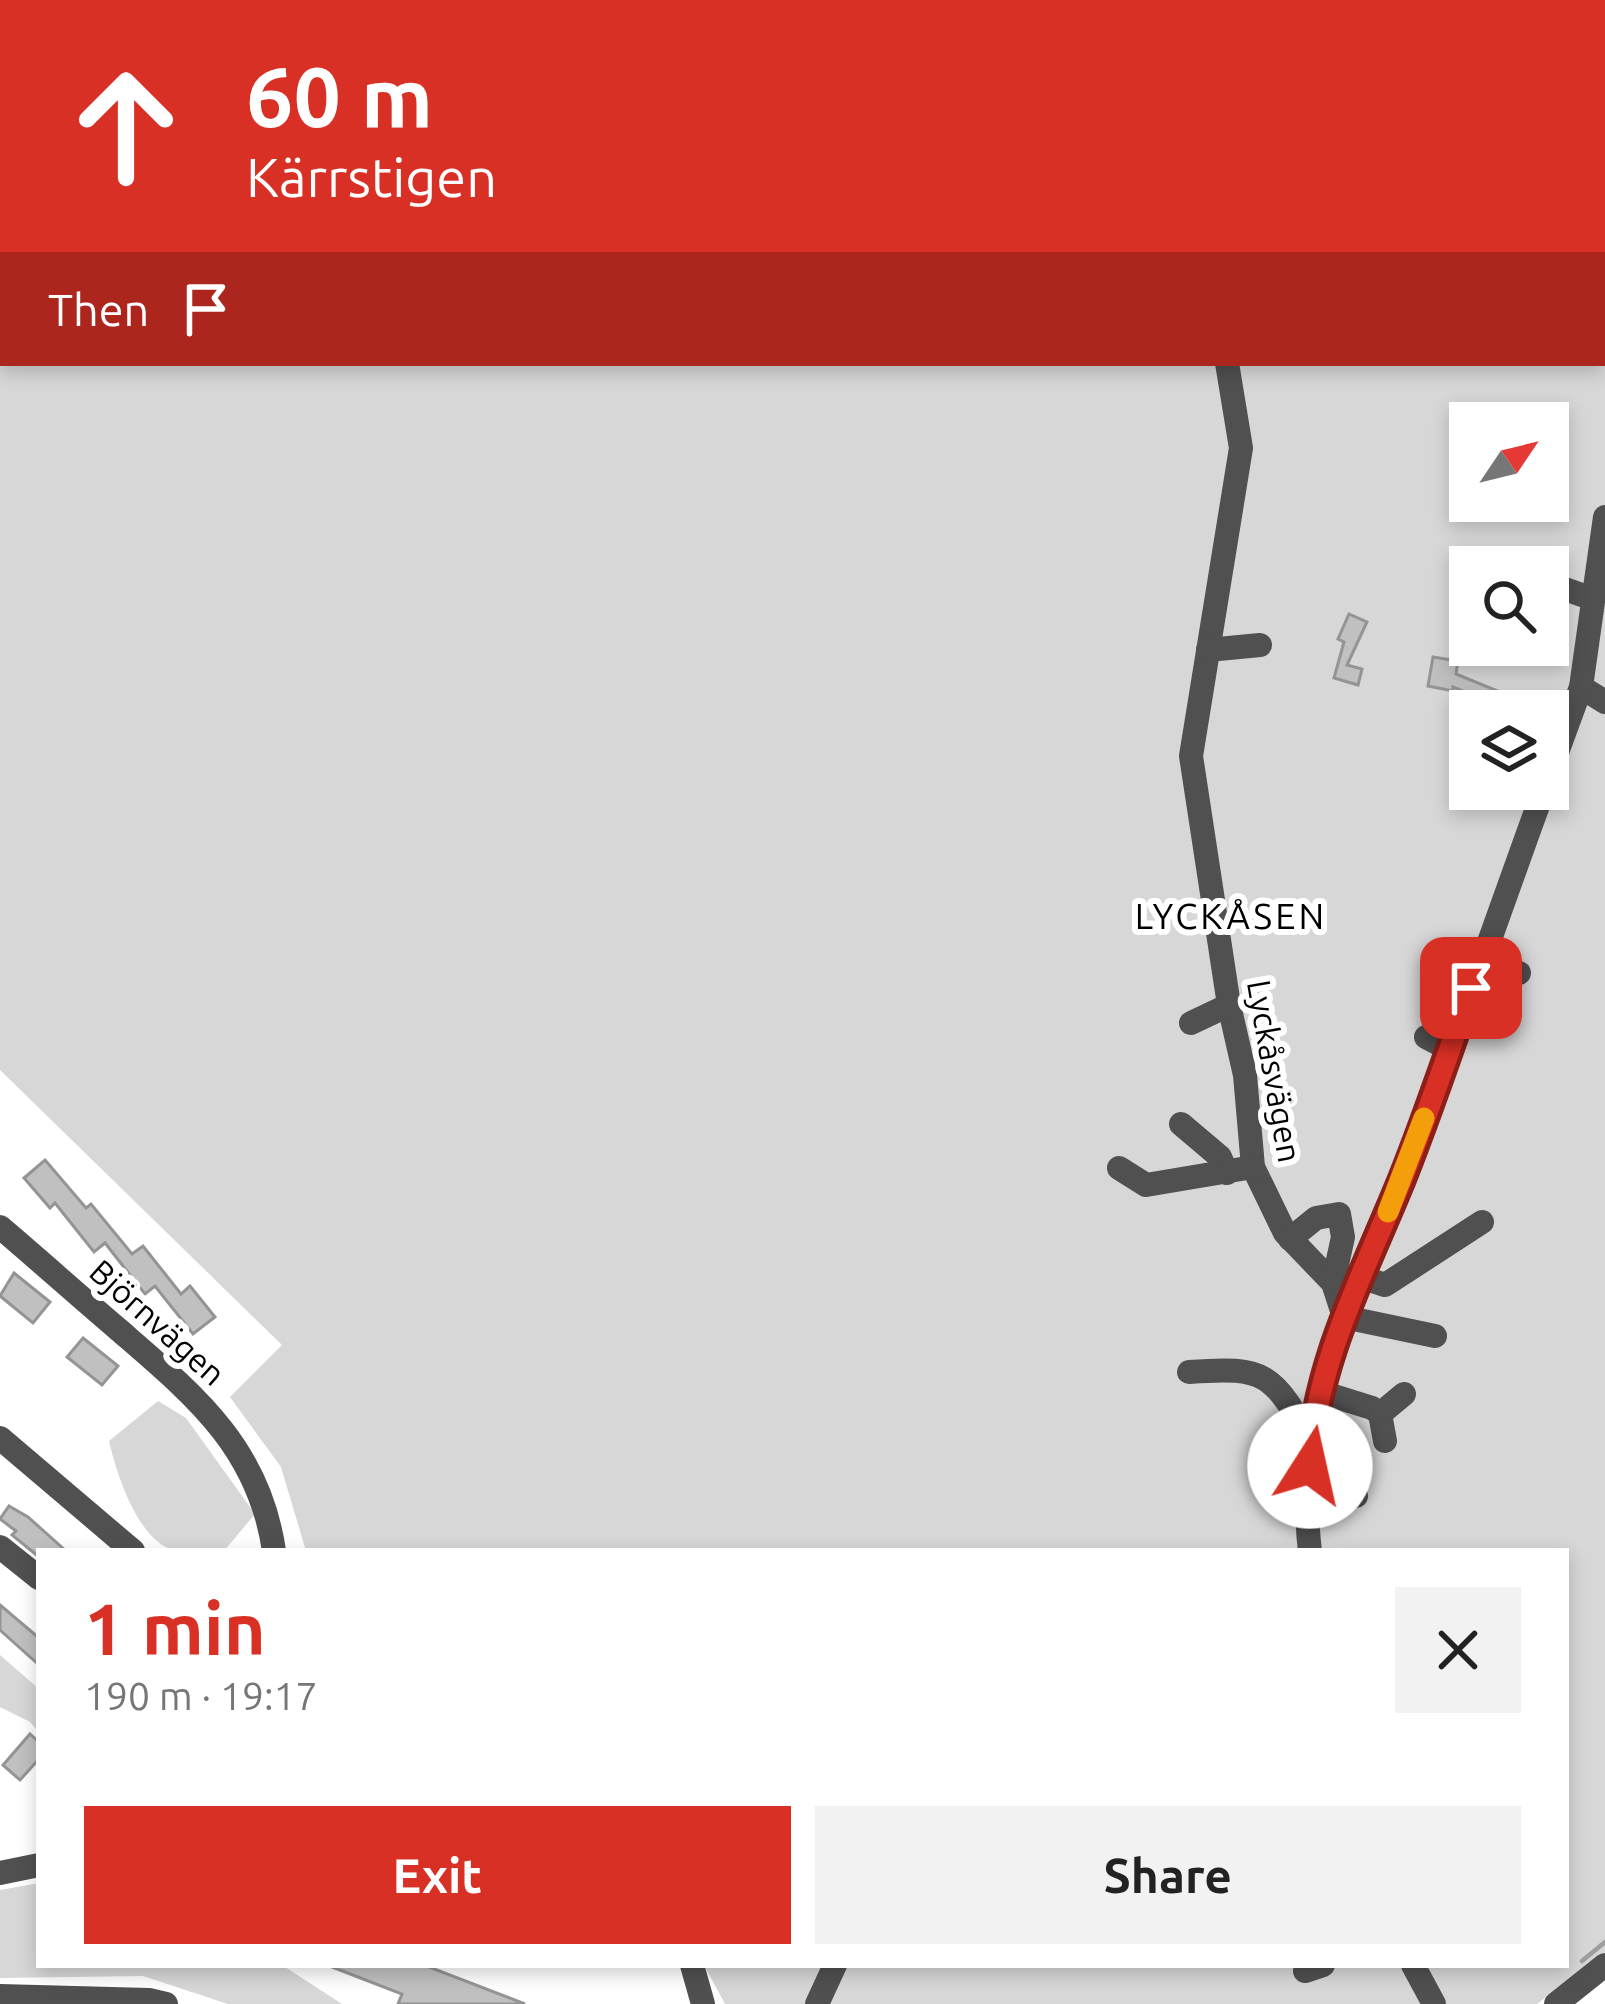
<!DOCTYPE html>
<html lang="en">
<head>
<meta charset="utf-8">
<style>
  body { margin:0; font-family:Ubuntu,sans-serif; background:#f2f2f2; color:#222; height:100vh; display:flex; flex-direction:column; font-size:45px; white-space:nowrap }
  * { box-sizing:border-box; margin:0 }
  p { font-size:39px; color:#767676 }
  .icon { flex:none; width:66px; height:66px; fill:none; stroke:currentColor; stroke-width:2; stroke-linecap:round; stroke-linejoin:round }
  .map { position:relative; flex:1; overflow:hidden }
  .side { position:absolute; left:36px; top:1548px; width:1533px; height:420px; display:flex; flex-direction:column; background:#fff; border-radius:0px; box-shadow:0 6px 18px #0003 }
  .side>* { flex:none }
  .guide { position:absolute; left:0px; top:0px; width:1605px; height:366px; box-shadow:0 6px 18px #0003; background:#d93025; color:#fff; overflow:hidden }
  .needle { width:78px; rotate:55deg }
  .tools { position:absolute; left:1449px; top:402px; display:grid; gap:24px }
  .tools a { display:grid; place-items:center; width:120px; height:120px; border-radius:0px; background:#fff; box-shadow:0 6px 18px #0003; font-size:60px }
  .pin { position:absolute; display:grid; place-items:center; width:102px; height:102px; color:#fff; margin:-51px; border-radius:24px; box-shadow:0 6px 18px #0006 }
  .me { position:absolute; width:132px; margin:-66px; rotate:10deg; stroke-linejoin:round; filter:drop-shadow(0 0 9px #0008) }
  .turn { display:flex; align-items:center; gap:42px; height:252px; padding:0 48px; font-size:54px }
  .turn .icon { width:156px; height:156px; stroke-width:2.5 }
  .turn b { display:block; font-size:84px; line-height:102px }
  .then { display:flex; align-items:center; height:114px; padding:0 48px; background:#0003; gap:24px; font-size:45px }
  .round { display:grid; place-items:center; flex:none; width:126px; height:126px; border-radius:0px; background:#f2f2f2 }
  .overview { display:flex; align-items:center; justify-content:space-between; height:204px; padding:0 48px }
  h1 { font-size:72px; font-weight:700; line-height:90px; color:#d93025 }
  .primary-button { display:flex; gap:24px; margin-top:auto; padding:24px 48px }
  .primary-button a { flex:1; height:138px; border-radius:0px; background:#d93025; color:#fff; font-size:48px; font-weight:700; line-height:138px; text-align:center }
  .primary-button a+a { background:#f2f2f2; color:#222 }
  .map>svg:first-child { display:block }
</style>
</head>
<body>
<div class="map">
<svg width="1605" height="2004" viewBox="0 0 1605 2004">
  <rect width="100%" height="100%" fill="#fff"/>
  <g fill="#d7d7d7" fill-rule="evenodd">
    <path d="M0,0H506L3,3L0,116Z"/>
    <path d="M1316,0H1605V1952L1537,2004H725L704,1965H1566V1551H306L281,1467L230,1397L282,1345L0,1070V239L3,238V363H1602V3H1311ZM1470,423H1548V501H1470ZM1470,567H1548V645H1470ZM1470,711H1548V789H1470Z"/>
    <path d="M158,1401L186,1418L255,1514L224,1551C210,1551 190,1554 176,1551C138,1542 117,1475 109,1441Z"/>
    <path d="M0,1655L39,1689V1732L30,1722L0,1707Z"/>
    <path d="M39,1883V1965H282L342,2004H228L143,1976L0,1978V1890Z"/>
  </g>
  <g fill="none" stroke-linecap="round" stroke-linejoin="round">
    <path stroke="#9e9e9e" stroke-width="4.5" d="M1582,1961L1605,1942"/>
  </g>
  <g fill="#c0c0c0" stroke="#949494" stroke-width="3">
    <path d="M1349,614L1367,622L1347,665L1362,669L1358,685L1334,678L1344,642L1338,639Z"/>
    <path d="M1433,657L1458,661L1456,674L1505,694L1500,706L1453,687V691L1428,686Z"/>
    <path d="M45,1160L86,1208L91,1204L132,1254L143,1246L181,1294L190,1286L215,1317L193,1334L155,1286L145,1294L105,1243L94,1252L55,1203L50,1208L24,1178Z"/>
    <path d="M14,1273L50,1302L33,1323L0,1296Z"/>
    <path d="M83,1338L118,1366L102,1385L67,1357Z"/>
    <path d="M9,1506L28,1517L66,1551H39V1557L12,1535L16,1531L0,1519Z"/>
    <path d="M0,1605L39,1638V1665L0,1630Z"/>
    <path d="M30,1734L39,1742V1759L20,1780L3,1765Z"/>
    <path d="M327,1965H424L525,2004H398L402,1994Z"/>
  </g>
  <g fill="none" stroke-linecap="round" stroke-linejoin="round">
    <g stroke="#dbdbdb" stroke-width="39">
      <g id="highway">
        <path d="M924,3L942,0"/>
        <path d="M1109,3L1121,0"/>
        <path d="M0,169L3,168"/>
        <path d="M0,214L3,213"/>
      </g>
    </g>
    <g stroke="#505050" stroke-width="24">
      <path d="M1169,0L1170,3"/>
      <path d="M1227,363L1241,448L1191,756L1229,1005L1245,1075L1253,1167L1285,1233L1333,1283L1344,1317"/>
      <path d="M1501,564L1508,567"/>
      <path d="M1548,583L1593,599"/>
      <path d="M1208,650L1260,645"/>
      <path d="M1581,687L1605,702"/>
      <path d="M1535,705L1570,715"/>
      <path d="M1548,777L1581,687L1605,517"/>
      <path d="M1482,958L1519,973"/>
      <path d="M1191,1023L1229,1005"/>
      <path d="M1426,1037L1449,1049"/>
      <path d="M1181,1124L1220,1157L1227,1173"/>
      <path d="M1119,1168L1146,1185L1253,1167"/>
      <path d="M0,1227C40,1261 79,1296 119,1330C194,1395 259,1447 274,1551"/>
      <path d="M1290,1239L1316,1218L1339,1214L1343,1237L1333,1283"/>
      <path d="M1361,1277L1385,1285L1482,1222"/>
      <path d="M1344,1317L1435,1336"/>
      <path d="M1189,1372C1267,1366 1272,1374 1311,1440"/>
      <path d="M1324,1393L1372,1408L1380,1414L1385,1441"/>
      <path d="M1380,1414L1404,1394"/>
      <path d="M0,1438L133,1551"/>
      <path d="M1309,1493L1356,1496"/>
      <path d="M0,1547L39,1578"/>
      <path d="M1310,1551C1293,1417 1357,1296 1403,1175C1453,1047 1497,918 1544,789"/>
      <path d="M0,1873L39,1865"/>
      <path d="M692,1965L703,2004"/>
      <path d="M1413,1965L1434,2004"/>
      <path d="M1305,1971L1323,1965"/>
      <path d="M0,1996L149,2000L166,2004"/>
      <path d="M817,2004L835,1965"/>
      <path d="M1556,2004L1605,1965"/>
    </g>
    <use href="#highway" stroke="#000" stroke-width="33"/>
  </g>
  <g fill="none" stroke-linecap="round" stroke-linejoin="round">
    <g stroke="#8d1f18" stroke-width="30">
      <path id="route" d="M1310,1466C1314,1366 1365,1270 1402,1179C1427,1116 1449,1052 1471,988"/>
    </g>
    <use href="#route" stroke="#d93025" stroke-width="21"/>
    <path stroke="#f59e0b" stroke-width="21" d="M1388,1212L1424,1118"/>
  </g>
  <g text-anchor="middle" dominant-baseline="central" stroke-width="12" stroke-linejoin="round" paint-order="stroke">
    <g font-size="33" fill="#000" stroke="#fff">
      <text transform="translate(1275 1071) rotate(80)">Lyckåsvägen</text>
      <text transform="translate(158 1322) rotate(42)">Björnvägen</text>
    </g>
    <g font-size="36" letter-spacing="3" fill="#000" stroke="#fff">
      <text x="1231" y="915">LYCKÅSEN</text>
    </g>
  </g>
</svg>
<div class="tools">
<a><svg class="needle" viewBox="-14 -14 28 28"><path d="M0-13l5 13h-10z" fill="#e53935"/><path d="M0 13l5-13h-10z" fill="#767676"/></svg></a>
<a><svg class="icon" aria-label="search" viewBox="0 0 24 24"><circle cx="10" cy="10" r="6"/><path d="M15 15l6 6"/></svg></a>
<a><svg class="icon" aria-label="layers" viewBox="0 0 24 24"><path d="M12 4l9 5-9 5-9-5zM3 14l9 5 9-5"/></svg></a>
</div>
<div class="pin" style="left:1471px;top:988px;background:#d93025"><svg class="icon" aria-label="arrive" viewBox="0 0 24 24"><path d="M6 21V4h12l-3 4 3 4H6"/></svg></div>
<svg class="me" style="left:1310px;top:1466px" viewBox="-20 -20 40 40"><circle r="19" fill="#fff"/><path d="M0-13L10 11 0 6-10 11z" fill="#d93025"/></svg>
<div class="guide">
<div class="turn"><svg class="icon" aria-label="ahead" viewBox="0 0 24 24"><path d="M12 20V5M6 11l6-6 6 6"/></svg><div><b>60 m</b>Kärrstigen</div></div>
<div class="then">Then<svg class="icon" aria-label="arrive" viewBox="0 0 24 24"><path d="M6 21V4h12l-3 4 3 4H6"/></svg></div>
</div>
<section class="side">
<div class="overview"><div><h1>1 min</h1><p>190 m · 19:17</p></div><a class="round"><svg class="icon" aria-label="close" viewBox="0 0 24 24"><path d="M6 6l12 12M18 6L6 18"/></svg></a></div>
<div class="primary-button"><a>Exit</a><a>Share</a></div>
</section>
</div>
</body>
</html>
